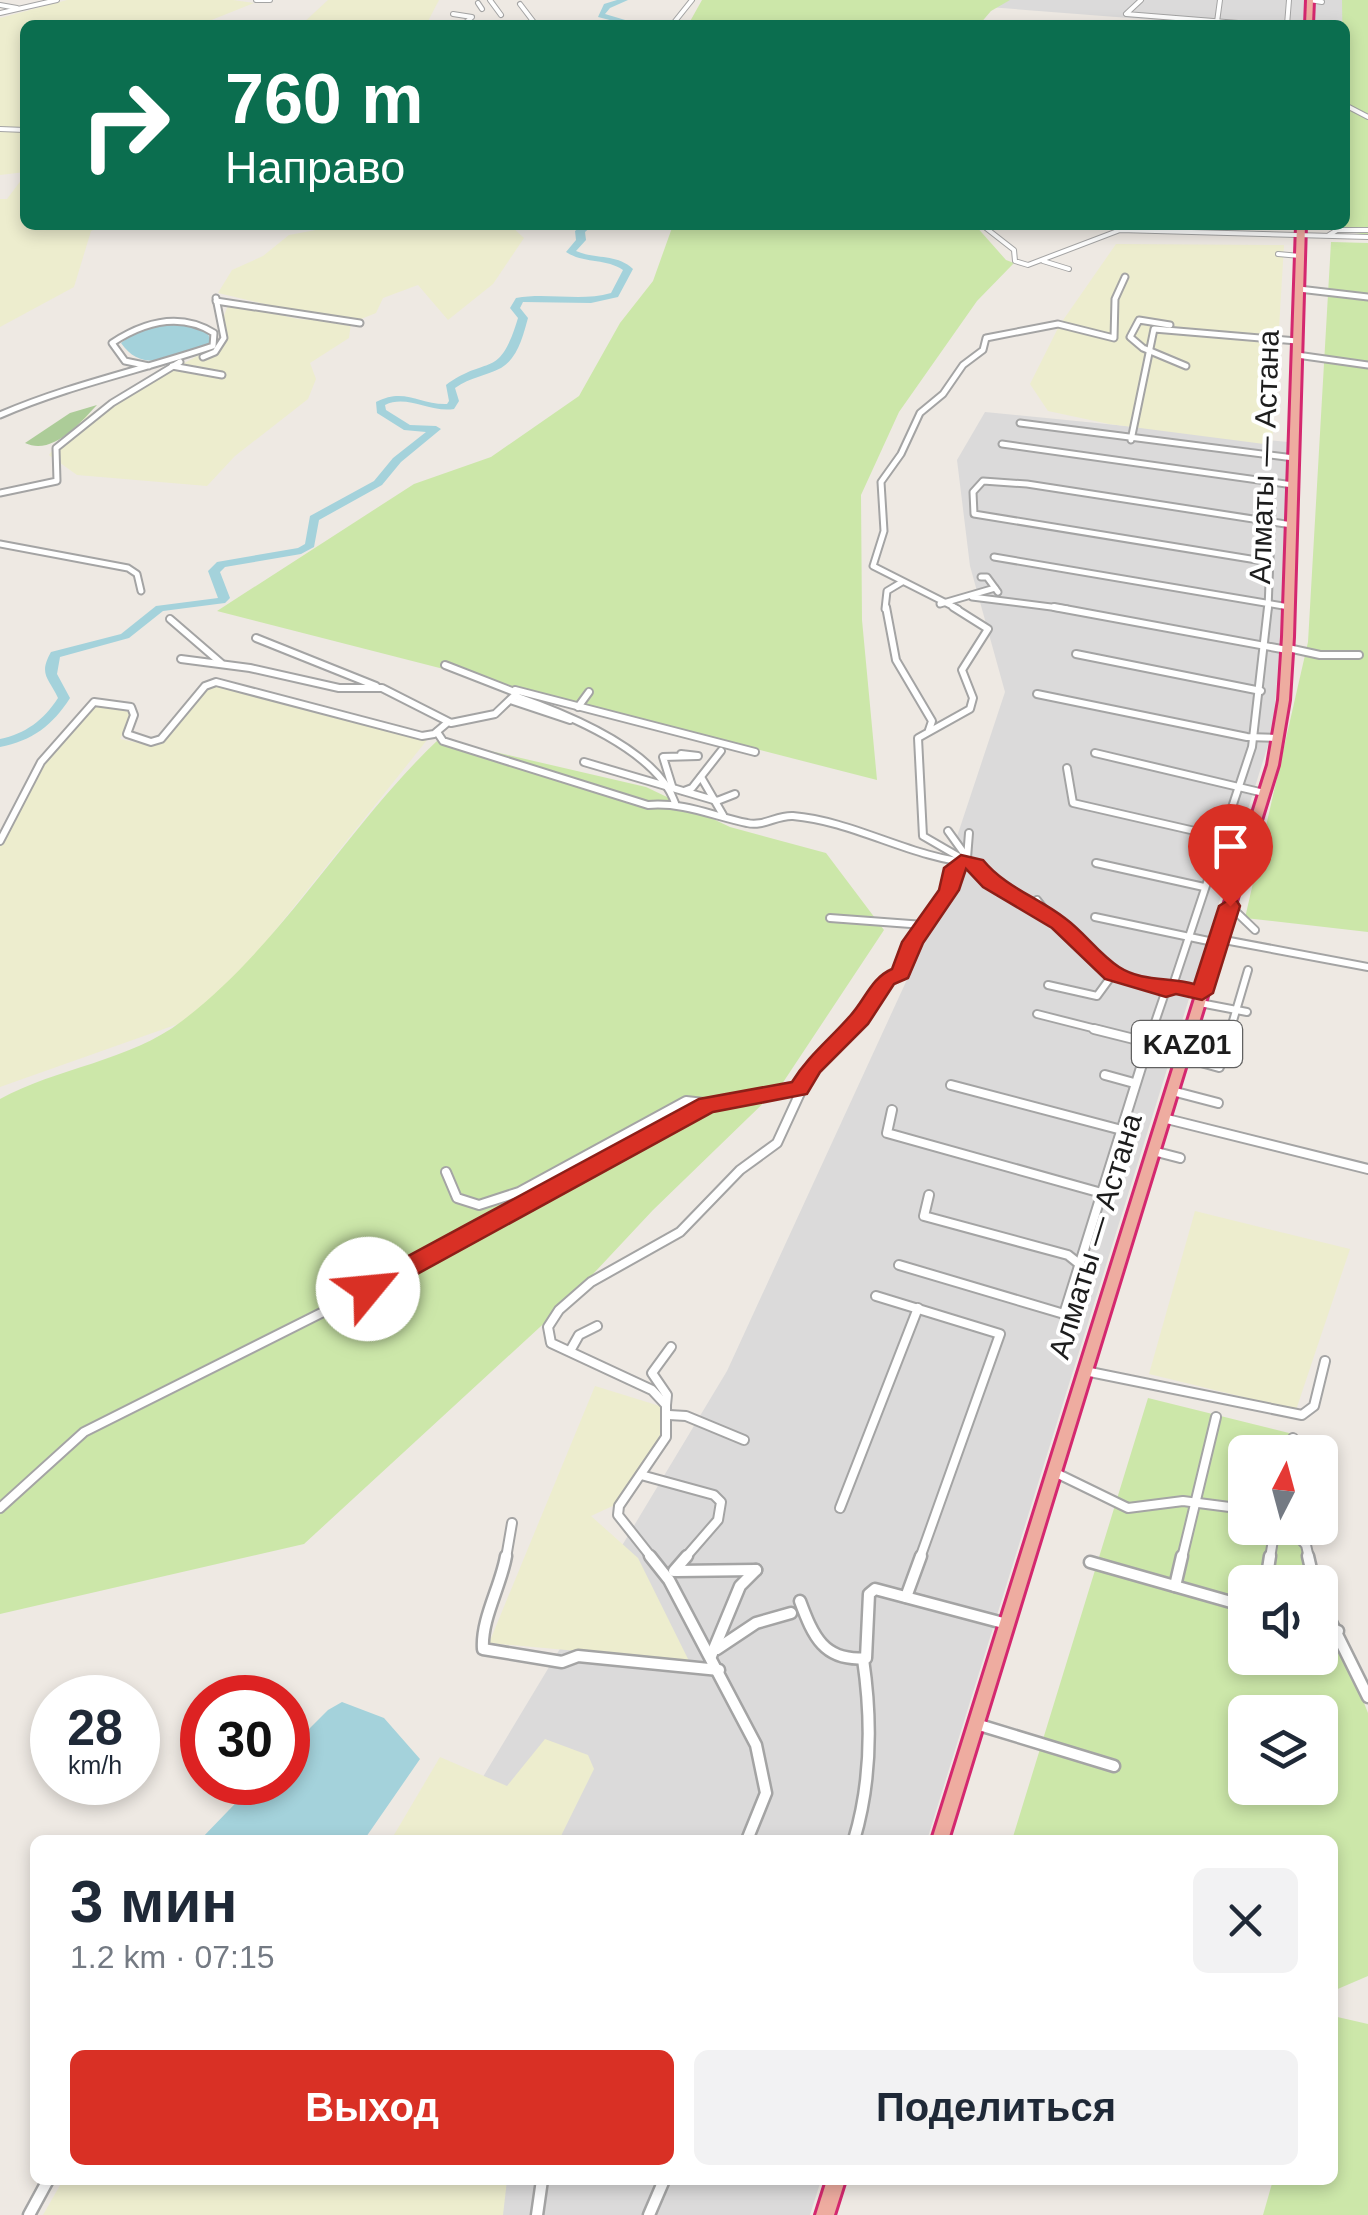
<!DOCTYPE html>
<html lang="ru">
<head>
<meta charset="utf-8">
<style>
  body { margin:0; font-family:Arial,sans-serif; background:#f2f2f3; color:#1f2937; height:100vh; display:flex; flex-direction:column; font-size:38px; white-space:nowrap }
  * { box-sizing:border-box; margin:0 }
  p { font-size:32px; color:#747a83 }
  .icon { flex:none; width:55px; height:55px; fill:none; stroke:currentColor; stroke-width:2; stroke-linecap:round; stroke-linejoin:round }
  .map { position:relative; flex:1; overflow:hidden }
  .details { position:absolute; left:30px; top:1835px; width:1308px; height:350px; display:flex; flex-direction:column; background:#fff; border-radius:15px; box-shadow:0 5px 15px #0003 }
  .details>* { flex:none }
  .top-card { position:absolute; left:20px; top:20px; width:1330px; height:210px; border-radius:15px; box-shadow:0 5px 15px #0003; background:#0b6e4f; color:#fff; overflow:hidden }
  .needle { width:65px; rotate:6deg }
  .buttons { position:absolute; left:1228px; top:1435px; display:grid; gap:20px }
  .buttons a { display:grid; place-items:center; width:110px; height:110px; border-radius:15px; background:#fff; box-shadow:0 5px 15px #0003; font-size:50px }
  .speed { position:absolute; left:30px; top:1675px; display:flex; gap:20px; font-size:50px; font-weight:700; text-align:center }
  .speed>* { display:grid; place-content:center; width:130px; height:130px; border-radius:50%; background:#fff; box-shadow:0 5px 15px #0003; line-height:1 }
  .speed small { font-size:25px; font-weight:400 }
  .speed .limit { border:15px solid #d22; background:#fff; color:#111 }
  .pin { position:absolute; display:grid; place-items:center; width:85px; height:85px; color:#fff; margin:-102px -42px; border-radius:50% 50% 50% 0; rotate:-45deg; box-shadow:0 0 10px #0007 }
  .pin .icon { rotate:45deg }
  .me { position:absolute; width:110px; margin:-55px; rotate:62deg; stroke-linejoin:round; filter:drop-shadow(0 0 8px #0008) }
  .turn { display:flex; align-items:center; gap:35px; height:210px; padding:0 40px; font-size:45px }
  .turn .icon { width:130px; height:130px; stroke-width:2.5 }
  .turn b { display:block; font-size:70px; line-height:85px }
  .round { display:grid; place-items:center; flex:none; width:105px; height:105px; border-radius:15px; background:#f2f2f3 }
  .summary { display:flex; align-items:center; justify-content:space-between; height:170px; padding:0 40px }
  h1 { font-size:60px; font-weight:700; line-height:75px }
  .primary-button { display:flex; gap:20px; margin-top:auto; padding:20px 40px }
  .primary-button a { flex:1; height:115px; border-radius:15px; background:#d93025; color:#fff; font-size:40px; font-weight:700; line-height:115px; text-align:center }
  .primary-button a+a { background:#f2f2f3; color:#1f2937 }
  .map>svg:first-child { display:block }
</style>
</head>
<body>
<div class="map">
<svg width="1368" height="2215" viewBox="0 0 1368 2215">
  <rect width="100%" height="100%" fill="#eee9e3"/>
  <g fill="#dbdada">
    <path d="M898,0H1347L1345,25H1219Z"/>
    <path d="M985,412L1288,442L1282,617L1273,729L927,1840H445L727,1371L916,960L1005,692L970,566L957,460Z"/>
    <path d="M495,2180H821L810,2215H487Z"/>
  </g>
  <g fill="#ededce">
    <path d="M67,0H233L254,3L199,25H25V172L0,175V18Z"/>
    <path d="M328,0H439L426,25H301Z"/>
    <path d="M25,175V225H103L91,231L74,287L0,327V199H7Z"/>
    <path d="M343,225H510L524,238L493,284L448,320L418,285L383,298L376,313L351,323L349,338L310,363L316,379L308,399L235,456L207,486L77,475L49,455L70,425L225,341L220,326L229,303L298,319L342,322L218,293L232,270L263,256L289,235Z"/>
    <path d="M1116,244L1284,245L1272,445L1109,424L1048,411L1030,384L1059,326Z"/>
    <path d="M210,683L427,740L209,1013L0,1087V845L28,786L58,739L91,704L134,713L120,739L153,746Z"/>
    <path d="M1195,1211L1350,1249L1296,1410L1149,1374Z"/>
    <path d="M595,1386L663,1407L658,1452L619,1503L591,1516L638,1558L689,1661L489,1643Z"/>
    <path d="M545,1739L588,1755L594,1769L559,1840H391L440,1757L507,1786Z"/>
    <path d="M63,2180H507L503,2215H43Z"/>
  </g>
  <g fill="#cce7a9" fill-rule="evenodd">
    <path d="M702,0H1010L991,11L979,25H688Z"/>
    <path d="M1342,0H1368V235L1330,229L1331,225H1345Z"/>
    <path d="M673,225H975L1006,260L1014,263L977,301L899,412L861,495L862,620L877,780L217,611L414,484L491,457L579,396L620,323L653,281Z"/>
    <path d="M1331,242L1368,243V932L1245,918L1308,642Z"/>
    <path d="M439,739L646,787L730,827L826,853L884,930L780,1087L653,1210L565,1304L304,1544L0,1614V1099C56,1068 130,1061 182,1021C284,943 346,827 439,739Z"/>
    <path d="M1148,1398L1333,1444L1332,1496L1320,1502V1452H1245V1528H1299L1316,1582H1245V1658H1320V1593L1368,1713V1976L1333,1991L1332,1840H1012ZM1245,1712H1320V1788H1245Z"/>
    <path d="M1333,2016L1368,2024V2215H1263L1273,2180H1332Z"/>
  </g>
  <path fill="#accc98" d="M97,405C79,424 52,456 25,443L70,413Z"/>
  <g fill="#a4d2db">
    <path d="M188,324L207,332L211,341L206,348C173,355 143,375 121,343L145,325Z"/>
    <path d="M342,1702L384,1718L420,1759L364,1840H200L255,1783L288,1782V1750L328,1710Z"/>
  </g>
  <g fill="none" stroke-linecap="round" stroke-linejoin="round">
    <g fill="#a4d2db" fill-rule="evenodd">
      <path d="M617,0H628L610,8L605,14L642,25H629L598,17L604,4Z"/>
      <path d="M583,225H593L585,232L586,240L576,251C596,260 616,253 633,269L618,297L591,303L523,302L520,308L528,318C523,336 518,358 501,368C485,376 471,377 455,388L459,401L454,409C430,413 407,394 385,405L386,410L410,425L436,426L441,429L401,462L382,485L319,520L314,547L301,554L225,567L220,572L230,598L225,603L163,611L129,638L60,657L57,674L70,698C53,725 32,741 0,747V739C25,734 44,720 58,698C49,678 38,675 51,652L121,634L156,606L218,598L208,571L217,562L298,548L305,544L310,516L374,481L393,458L426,432L404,430L377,413L376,402C405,387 419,405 447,404L449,401L446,385C489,354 499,381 518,318L510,308L516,298C547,292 580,302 611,293L623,270C606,258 584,264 566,252L576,240L575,231Z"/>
    </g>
    <g stroke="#a4a4a4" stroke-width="6">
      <g id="minor-far4">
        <path d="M256,0H270"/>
        <path d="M490,0L501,15"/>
        <path d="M1141,0L1126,14L1263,25"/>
        <path d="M1310,0L1322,2"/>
        <path d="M478,3L482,9"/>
        <path d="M520,4L536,25"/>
        <path d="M0,5L17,8"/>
        <path d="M0,13L57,0"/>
        <path d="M453,14L472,17L463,25"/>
        <path d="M1217,22L1220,0"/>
        <path d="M672,25L692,0"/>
        <path d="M1287,25L1289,0"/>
        <path d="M1345,105L1368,117"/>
        <path d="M0,129L25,130"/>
        <path d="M982,225L1014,250L1015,261L1028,265L1120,230L1368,237"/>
        <path d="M1329,235L1337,230H1368"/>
        <path d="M1278,254L1300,256"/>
        <path d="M1043,261L1069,269"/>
      </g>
    </g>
    <g stroke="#a4a4a4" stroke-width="9">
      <g id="minor-far3">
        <path d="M1299,289L1368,297"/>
        <path d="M216,301L360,323"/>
        <path d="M1170,325L1139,320L1130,337L1143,348L1186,366"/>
        <path d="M1297,355L1368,365"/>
        <path d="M203,357L215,352L224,338L216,298"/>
        <path d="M172,366L222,375"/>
        <path d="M0,415C69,385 142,370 213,346L214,333C180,312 144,322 112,343L125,361L149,366"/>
        <path d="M1020,423L1294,458"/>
        <path d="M1131,440L1154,329L1297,341"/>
        <path d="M1002,444L1293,485"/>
        <path d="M1268,482L1272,505L1268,609"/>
        <path d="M0,493L57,481L56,448L112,403L180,362"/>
        <path d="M0,544L128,568L137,574L141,591"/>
        <path d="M994,557L1289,607"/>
        <path d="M1269,562L974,514L973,492L983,481L1027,484L1292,525"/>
        <path d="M981,577H987L998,592"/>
        <path d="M972,597L1067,609"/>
        <path d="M940,604L995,588"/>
        <path d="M885,609L887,591L902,582"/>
        <path d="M958,609L873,566L884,531L881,482L901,454L920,413L943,394L963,365L983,350L986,338L1058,324L1114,338L1115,299L1125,277"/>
      </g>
    </g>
    <g stroke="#a4a4a4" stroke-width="10">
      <g id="minor-far2">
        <path d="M886,607L896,660L932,721L929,730"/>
        <path d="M953,607L988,629L962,670L973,698L970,709L918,738L923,836L968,862"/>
        <path d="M1054,607L1287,650"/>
        <path d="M170,619L221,663"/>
        <path d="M256,638L376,686"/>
        <path d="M1288,648L1320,655H1359"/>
        <path d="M1076,654L1261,691"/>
        <path d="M181,659L250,668L339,688H382L451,723L495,714L517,693L445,665"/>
        <path d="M515,690L755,752"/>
        <path d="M1037,694L1247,737L1278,738"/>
        <path d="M515,696C564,713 657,750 675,803"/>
        <path d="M513,701L570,720"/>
        <path d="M578,707L589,692"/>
        <path d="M437,732L443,741L648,805C684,802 713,816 747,823C763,827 777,815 793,816C854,821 913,859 974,863L990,883L1059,923L1113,974L1166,990"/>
        <path d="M1095,753L1264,793"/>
        <path d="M584,762L717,801L735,794"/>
        <path d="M1067,768L1073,803L1221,837"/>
        <path d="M701,777L723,815"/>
        <path d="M672,786L663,757L698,756L681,754"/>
        <path d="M684,791L692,788L721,751"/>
        <path d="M948,831L966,856"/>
        <path d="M0,841L41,762L94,702L131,707L134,715L127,734L151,742L161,739L205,686L216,682L422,736L434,734L447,723"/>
        <path d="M967,858L969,833"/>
        <path d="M1096,863L1204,887"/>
        <path d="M1037,900L1047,913"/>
        <path d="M1230,906L1255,930"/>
        <path d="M1095,917L1218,943"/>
        <path d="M830,918L924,925"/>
        <path d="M1219,939L1368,967"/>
        <path d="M1048,985L1097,996L1113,974"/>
        <path d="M1173,985L1202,993"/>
        <path d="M1200,1003L1247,1012"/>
        <path d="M1037,1014L1104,1031"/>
        <path d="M849,1031L887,979L901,973C914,940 937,919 949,890C954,879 951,871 961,862"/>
        <path d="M1152,1031L1166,990L1173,985L1252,747L1268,607"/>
        <path d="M1230,1031L1248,970"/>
      </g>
    </g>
    <g stroke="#a4a4a4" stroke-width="12">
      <g id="minor-far1">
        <path d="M1094,1029L1150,1043"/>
        <path d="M1183,1057L1219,1067L1230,1029"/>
        <path d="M1105,1075L1134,1083"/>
        <path d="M951,1085L1118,1129"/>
        <path d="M1172,1091L1218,1103"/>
        <path d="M892,1110L887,1133L1098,1192"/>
        <path d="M1163,1118L1368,1169"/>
        <path d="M1153,1151L1180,1158"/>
        <path d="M446,1172L457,1198L479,1205L519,1192L686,1101L713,1104L799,1089"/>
        <path d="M929,1195L924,1216L1068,1255L1078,1263"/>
        <path d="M899,1265L1064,1314L1153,1029"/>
        <path d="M876,1296L1000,1334L920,1558"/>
        <path d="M570,1351L579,1335L597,1326"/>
        <path d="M1085,1371L1302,1415L1314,1406L1325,1361"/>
        <path d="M666,1405L667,1395L652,1373L671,1347"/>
        <path d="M669,1415L686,1416L744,1440"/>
        <path d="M1290,1452L1293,1438"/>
        <path d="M1054,1472L1128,1508L1183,1501L1245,1509"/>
        <path d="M641,1475L714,1495L721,1502L718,1520L685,1558"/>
        <path d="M0,1508L84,1432L369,1289L707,1105"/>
        <path d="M840,1508L918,1308"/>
        <path d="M1290,1528L1306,1545L1309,1558"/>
        <path d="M506,1558L512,1523"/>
        <path d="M652,1558L618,1515L619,1506L666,1437V1405L652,1390L551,1343L548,1327L559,1310L591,1282L680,1232L740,1170L777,1143L812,1067L851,1029"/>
        <path d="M1182,1558L1216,1417"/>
        <path d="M1270,1558L1275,1528"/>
      </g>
    </g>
    <g stroke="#a4a4a4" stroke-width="15">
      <g id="minor">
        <path d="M506,1556C501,1586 481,1619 483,1649L562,1662L578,1656L719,1670"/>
        <path d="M650,1556L669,1580L756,1745L766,1793L747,1840"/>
        <path d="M1308,1556L1314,1582"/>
        <path d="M1090,1562L1245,1606"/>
        <path d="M674,1571L687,1556"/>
        <path d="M676,1571L756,1570"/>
        <path d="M1266,1582L1270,1556"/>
        <path d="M1175,1586L1182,1556"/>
        <path d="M906,1597L921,1556"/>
        <path d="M1320,1600L1368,1697"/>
        <path d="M800,1601C813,1636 824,1662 866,1658L869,1594L875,1589L1007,1624"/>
        <path d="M1320,1626L1338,1631"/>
        <path d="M717,1649L756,1623L791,1613"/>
        <path d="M711,1656L740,1586L756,1570"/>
        <path d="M976,1724L1114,1766"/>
        <path d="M854,1840C872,1780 872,1720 863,1659"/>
        <path d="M29,2215L48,2180"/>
        <path d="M537,2215L542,2180"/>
        <path d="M649,2215L664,2180"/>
      </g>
    </g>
    <g stroke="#d4286f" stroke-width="6">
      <g id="trunk">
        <path d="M1307,0H1313L1312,25H1306Z"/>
        <path d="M1297,225H1305L1293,637L1289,700L1278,765L948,1840H932L1268,765L1279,700L1283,637Z"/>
        <path d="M827,2180H845L834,2215H816Z"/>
      </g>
    </g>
    <use href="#minor-far4" stroke="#fff" stroke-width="4"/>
    <use href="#minor-far3" stroke="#fff" stroke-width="5"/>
    <use href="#minor-far2" stroke="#fff" stroke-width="6"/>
    <use href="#minor-far1" stroke="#fff" stroke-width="8"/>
    <use href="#minor" stroke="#fff" stroke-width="10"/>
    <use href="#trunk" fill="#eeaca0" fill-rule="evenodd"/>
  </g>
  <path fill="#d93025" stroke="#8d1f18" stroke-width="2.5" d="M961,855L983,860C1006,888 1038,897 1066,919C1085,933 1099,954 1119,967C1142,982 1170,977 1194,984L1219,906L1230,899L1237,901L1240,906L1213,993L1202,1000L1176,994L1166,997L1105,979L1052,928L983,887L966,869L959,890L923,943L908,978L894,984L868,1024L820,1072L807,1094L713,1112L377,1296H360L356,1289L360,1282L699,1099L792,1082C808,1056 830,1039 850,1016C865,1000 871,978 892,969L902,942L939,890L944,868Z"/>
  <g text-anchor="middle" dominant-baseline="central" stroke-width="8" stroke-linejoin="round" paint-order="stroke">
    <rect fill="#fff" stroke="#616161" stroke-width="2.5" x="1132" y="1021" width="110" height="46" rx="8"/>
    <g font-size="28" font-weight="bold" fill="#1d1d1d">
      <text x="1187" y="1044">KАZ01</text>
    </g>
    <g font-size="30" fill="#1d1d1d" stroke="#fff">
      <text transform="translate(1264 457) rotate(-88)">Алматы — Астана</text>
      <text transform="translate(1095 1236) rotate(-73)">Алматы — Астана</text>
    </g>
  </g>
</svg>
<div class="buttons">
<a><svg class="needle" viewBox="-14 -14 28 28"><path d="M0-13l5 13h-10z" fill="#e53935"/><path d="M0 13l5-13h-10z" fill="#747a83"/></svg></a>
<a><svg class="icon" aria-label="sound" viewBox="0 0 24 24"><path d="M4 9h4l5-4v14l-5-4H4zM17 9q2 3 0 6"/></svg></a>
<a><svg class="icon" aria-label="layers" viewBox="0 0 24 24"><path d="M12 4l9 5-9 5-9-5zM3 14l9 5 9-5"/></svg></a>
</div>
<div class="speed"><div>28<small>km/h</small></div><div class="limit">30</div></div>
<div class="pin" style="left:1230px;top:906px;background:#d93025"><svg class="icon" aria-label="arrive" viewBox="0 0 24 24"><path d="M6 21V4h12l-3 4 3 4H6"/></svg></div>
<svg class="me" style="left:368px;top:1289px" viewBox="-20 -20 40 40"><circle r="19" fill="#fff"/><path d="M0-13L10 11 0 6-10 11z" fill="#d93025"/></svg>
<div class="top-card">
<div class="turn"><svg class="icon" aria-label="right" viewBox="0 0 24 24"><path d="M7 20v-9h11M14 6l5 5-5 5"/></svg><div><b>760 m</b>Направо</div></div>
</div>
<section class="details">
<div class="summary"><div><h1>3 мин</h1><p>1.2 km · 07:15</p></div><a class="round"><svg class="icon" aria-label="close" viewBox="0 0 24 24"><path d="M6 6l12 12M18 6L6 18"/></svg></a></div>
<div class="primary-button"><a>Выход</a><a>Поделиться</a></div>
</section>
</div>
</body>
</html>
